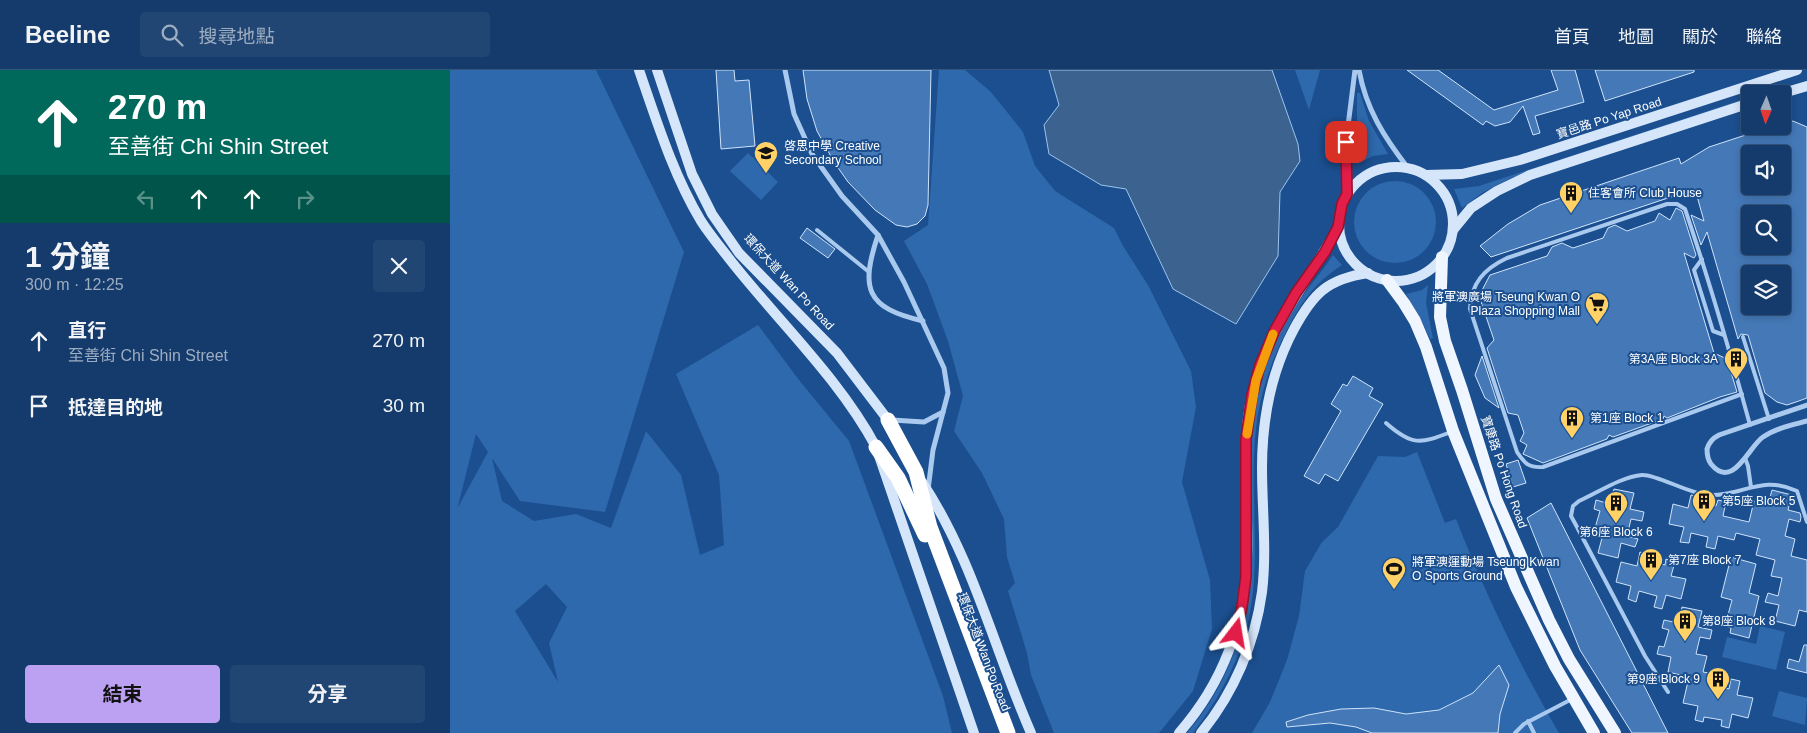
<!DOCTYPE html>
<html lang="zh-TW">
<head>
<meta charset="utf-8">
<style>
  body { margin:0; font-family:Helvetica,"Noto Sans TC",sans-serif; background:#214673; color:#f1f3f6; height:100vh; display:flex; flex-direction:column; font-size:19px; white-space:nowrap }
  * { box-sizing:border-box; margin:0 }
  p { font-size:16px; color:#9dadc1 }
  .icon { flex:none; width:28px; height:28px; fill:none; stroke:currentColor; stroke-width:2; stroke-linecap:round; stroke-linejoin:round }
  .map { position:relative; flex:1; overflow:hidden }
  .side { display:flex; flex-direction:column; background:#143b6b; width:450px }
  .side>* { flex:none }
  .banner { background:#00695c; color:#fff; overflow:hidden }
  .needle { width:32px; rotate:182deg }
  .tools { position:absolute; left:1291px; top:15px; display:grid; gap:10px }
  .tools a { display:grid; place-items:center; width:50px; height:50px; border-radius:5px; background:#143b6b; box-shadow:0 2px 8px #0003,0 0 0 1px #33557e; font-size:25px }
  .pin { position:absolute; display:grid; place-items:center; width:42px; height:42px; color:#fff; margin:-21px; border-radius:10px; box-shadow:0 2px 8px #0006 }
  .me { position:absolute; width:55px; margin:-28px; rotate:14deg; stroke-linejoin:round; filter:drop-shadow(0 0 4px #0008) }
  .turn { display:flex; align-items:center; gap:18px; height:105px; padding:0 25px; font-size:22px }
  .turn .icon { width:65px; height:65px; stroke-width:2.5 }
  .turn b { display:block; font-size:35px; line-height:42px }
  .lanes { display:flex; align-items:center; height:48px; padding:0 25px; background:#0003; justify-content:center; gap:25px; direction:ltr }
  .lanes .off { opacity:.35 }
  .round { display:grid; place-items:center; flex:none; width:52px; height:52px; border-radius:5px; background:#214673 }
  .summary { display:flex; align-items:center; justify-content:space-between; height:85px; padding:0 25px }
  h1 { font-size:30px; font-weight:700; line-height:38px }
  .action { display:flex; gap:10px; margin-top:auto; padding:10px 25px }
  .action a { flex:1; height:58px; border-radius:5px; background:#bca0f2; color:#111; font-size:20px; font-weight:700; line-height:58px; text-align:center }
  .action a+a { background:#214673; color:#f1f3f6 }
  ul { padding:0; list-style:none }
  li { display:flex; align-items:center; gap:15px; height:65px; padding:0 25px }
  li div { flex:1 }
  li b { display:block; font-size:19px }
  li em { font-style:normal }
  header { display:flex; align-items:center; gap:30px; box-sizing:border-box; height:70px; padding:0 25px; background:#143b6b; border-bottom:1px solid #33557e }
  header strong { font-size:24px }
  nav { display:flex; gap:28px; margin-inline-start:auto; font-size:18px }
  .search { width:350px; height:45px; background:#214673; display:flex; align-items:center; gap:12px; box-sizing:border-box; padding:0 18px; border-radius:5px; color:#9dadc1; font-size:19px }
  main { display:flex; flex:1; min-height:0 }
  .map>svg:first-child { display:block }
</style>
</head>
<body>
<header>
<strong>Beeline</strong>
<div class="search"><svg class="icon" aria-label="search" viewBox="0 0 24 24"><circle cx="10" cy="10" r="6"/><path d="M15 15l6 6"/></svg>搜尋地點</div>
<nav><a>首頁</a><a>地圖</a><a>關於</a><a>聯絡</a></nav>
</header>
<main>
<section class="side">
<div class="banner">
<div class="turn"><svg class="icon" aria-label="ahead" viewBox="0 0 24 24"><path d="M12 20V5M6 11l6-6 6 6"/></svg><div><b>270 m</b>至善街 Chi Shin Street</div></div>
<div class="lanes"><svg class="icon off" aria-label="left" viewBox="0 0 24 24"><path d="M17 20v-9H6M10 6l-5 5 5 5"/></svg><svg class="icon" aria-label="ahead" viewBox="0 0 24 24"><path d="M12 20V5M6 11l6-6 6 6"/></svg><svg class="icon" aria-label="ahead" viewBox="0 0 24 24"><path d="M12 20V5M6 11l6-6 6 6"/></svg><svg class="icon off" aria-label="right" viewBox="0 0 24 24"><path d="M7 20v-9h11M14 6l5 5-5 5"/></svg></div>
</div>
<div class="summary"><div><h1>1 分鐘</h1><p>300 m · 12:25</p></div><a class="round"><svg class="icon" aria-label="close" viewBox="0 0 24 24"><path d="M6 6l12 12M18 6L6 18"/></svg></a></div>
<ul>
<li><svg class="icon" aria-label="ahead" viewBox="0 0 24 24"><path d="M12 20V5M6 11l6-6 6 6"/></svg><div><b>直行</b><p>至善街 Chi Shin Street</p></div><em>270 m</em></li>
<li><svg class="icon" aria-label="arrive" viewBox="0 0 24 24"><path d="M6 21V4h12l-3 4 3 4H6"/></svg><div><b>抵達目的地</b></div><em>30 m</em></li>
</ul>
<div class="action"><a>結束</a><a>分享</a></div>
</section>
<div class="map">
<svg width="1357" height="663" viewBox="0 0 1357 663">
  <rect width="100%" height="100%" fill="#1b4f8f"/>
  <g fill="#2e69ad" fill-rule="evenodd">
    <path d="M0,0H146L234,182L155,442L70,431L42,388L52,431L84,451L126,444L161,458L196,361L231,405L250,485L274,475L269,405L226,304L308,255L349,310L399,371L493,626L502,663H0ZM26,364L38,382L8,437V436ZM96,514L117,537L99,573L108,612L65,541Z"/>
    <path d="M489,0H515L541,22L573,62L585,96L605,121L664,158L673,176L698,215L741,301L746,337L732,412L760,510L762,559L743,621L709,663H604L581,605L577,583L558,521L565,513L557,487L554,449L532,403L504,361L513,326L498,271L477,214L454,171L478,155Z"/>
    <path d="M845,0H870L859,40Z"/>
    <path d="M907,23H910L919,51L938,84L923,86L907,94Z"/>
    <path d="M1300,27V30L1063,107L1032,123L1012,138L1004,119L1029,116Z"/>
    <path d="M298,83L328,112L311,130L280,101Z"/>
    <circle cx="945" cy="152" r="41"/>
    <path d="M883,185L892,195C863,214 850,234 835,264C823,288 814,313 809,339C796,408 813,479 799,548C790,590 769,629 743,663H737C771,624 792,574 799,523C804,491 801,457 801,425C801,395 800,365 806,335C813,295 830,257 854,224C863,211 874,199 883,185Z"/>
    <path d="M978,215L976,233L983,268L980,269L971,249L956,224L972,220Z"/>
    <path d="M967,382L995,453L1006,449C1035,523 1069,594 1109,663H802L820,632L837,590L849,546L855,501L872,472L888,457L928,386L955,387Z"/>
    <path d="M1310,556L1335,562L1326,600L1272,587L1277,567L1306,574Z"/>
    <path d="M1329,621L1357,628L1355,655L1322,646Z"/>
  </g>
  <path fill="#3c6290" stroke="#9cc4f0" d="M599,0H822L848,74L850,91L830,122L828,186L786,254L723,219L676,119L651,115L599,84L594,55L609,35Z"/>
  <g fill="#4478b7" stroke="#cfe3fa" fill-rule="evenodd">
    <path d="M266,0H284L285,11L299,10L305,76L271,79Z"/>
    <path d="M353,0H481L478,135L475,146L467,154L457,157L446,155L425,140L398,112L384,92L367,61L357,29Z"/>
    <path d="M957,0H988L1044,40L1108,20L1101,0H1125L1134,32L1085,46L1090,63L1083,65L1073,36L1060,52L1045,56L1036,51L1033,55Z"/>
    <path d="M1145,0H1244V2L1155,31Z"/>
    <path d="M1343,51L1357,57V328L1346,332L1337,335L1327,332L1315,323L1298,265L1291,264L1288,269L1257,162L1251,175L1241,145L1254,151L1245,119L1041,187L1030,176L1058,154L1090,135L1229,88L1231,94L1259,77L1317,58L1332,56V54ZM1300,84H1332V116H1300ZM1300,144H1332V176H1300ZM1300,204H1332V236H1300Z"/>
    <path d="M1226,138L1232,141L1246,185L1244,188L1234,183L1264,283L1277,289L1287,322L1270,327L1217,348L1214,346L1213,349L1163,367L1159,365L1157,369L1093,393L1073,384L1077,375L1070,371L1074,363L1068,345L1058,343L1037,278L1044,270L1029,226L1040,205L1097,186L1102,177L1112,173L1123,178L1153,168L1158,158L1165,155L1177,161L1205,151L1209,143L1220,150Z"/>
    <path d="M357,158L385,179L378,188L350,168Z"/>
    <path d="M1032,286L1049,338L1035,328L1025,305Z"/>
    <path d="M903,306L923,318L919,326L933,334L888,411L875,404L869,414L854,406L891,341L881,334L893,314L897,316Z"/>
    <path d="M1068,390L1076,413L1063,417L1056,394Z"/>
    <path d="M1164,419L1184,423L1180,439L1194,442L1192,451L1181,449L1177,466L1188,469L1185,477L1171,473L1168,488L1148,483L1152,468L1138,465L1140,456L1145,458L1150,441L1144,439L1146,430L1160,434Z"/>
    <path d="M1322,420L1342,425L1338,440L1350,443L1351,447L1350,452L1339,449L1335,466L1345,469L1341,486L1357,490V542L1349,540L1345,556L1325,551L1329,535L1315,532L1318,523L1328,526L1332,508L1321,506L1325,490L1306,485L1310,469L1286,463L1284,470L1268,466L1265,479L1256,477L1258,467L1241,463L1239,473L1230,472L1234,457L1219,454L1223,434L1238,438L1241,425L1250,427L1249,431L1266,436L1268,430L1276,432L1273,446L1299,452L1304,431L1318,435Z"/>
    <path d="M1101,433L1182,592L1218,663H1182L1130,580L1077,448Z"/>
    <path d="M1190,482L1199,485L1198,491L1215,495L1216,489L1225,492L1221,506L1236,509L1231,529L1216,525L1212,539L1204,537L1207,526L1189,521L1186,532L1178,529L1181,516L1166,512L1171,492L1187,496Z"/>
    <path d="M1281,487L1306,494L1299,523L1309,526L1299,568L1280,563L1281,558L1275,556L1282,530L1271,527Z"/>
    <path d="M1232,537L1252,541L1248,557L1262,560L1260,569L1250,567L1246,584L1257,586L1253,602L1264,604L1262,615L1279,619L1281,609L1290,611L1287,625L1303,628L1298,648L1282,644L1279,658L1271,656L1272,650L1254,647L1253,652L1245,650L1248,636L1233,633L1239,607L1218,602L1221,587L1207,584L1209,576L1214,577L1219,560L1212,558L1214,550L1228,553Z"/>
    <path d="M1354,575H1357V603L1337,598L1339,589L1349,592Z"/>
    <path d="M1049,595L1059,615L1050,644L1048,663H922L906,657L880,653L837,657L836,652L858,645L891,639L924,638L956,644L989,640L1023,623Z"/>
  </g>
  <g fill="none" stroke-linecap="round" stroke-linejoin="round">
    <g stroke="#a9c9ee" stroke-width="4">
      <path d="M367,160L419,202"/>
      <path d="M1252,189L1244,200L1263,261L1274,265"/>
      <path d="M1293,267L1319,349"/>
      <path d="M1292,324L1093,397C1079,398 1075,394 1067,382L1020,239C1021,213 1034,199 1057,188L1217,134H1227L1235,139C1259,210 1280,282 1300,355"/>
      <path d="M936,353C962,376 970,374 1001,362"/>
      <path d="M1295,388L1298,396L1301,417"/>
      <path d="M1218,622L1195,586L1127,457L1121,446L1123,436L1129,431C1149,422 1171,407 1192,405C1206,404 1240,424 1258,425C1292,427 1311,404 1347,421L1357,452"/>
      <path d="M1078,651L1084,663"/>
      <path d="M1065,663L1074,654L1122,629"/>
    </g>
    <g stroke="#a9c9ee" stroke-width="5">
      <path d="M335,0L344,44L362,84L392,126L428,165L454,212L494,298L498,323L483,380L478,420"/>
      <path d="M909,0C916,39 934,67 958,98"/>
      <path d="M897,124L896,72L905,0"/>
      <path d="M428,165C410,219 416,238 473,251"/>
      <path d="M1357,335L1269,365C1263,368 1259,372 1257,379C1257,384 1258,390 1261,394C1283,421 1299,376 1313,367C1326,358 1342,355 1357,351"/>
      <path d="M442,350L474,352L493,342"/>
    </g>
    <g stroke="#d6e6fa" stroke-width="10">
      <path d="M189,0C207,52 223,104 251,151C260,165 271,178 281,191C329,252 389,308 426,377L524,663"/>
      <path d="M207,0L242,104L262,144L289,183L387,283L438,350"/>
      <path d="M1330,24L1357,16"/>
      <circle cx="946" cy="154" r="57"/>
      <path d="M976,105L1012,104L1070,90L1347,0"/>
      <path d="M1003,160L1021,138L1047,121L1080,105L1300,33"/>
      <path d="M472,412C523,489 544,579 581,663"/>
      <path d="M729,663C773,613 795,552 797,487C799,432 790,378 802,324C817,257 857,215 888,157"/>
      <path d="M751,663C784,623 805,573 812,522C817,481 812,439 812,398C812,349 821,302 844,259C863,224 877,209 918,203"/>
    </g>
    <g stroke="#f0f6ff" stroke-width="12">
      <path d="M992,187L990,247L995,271L1012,320L1046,429L1099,550L1119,589L1165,663"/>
      <path d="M937,210L954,233L965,251L976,277L1003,361L1066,517L1105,596L1144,663"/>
    </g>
    <g stroke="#fff" stroke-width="15">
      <path d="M438,350L466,402L480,457L558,663"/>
      <path d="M426,377L448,408L475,465"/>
    </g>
  </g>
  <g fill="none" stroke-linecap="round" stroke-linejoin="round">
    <g stroke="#92132f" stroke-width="12">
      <path id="route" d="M786,563L792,537L796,506V369L802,325L810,295L825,260L846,223L875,182L888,157L892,134L897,124L896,72"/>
    </g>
    <use href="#route" stroke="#e11d48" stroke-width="9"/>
    <path stroke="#f59e0b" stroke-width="9" d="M797,364L806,310L823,264"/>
  </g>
  <defs>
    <g id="school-pin" transform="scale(1.25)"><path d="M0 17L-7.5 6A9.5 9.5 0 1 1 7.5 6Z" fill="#ffd166" stroke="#1b4f8f"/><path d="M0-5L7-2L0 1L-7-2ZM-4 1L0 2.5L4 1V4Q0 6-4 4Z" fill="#111"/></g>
    <g id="building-pin" transform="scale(1.25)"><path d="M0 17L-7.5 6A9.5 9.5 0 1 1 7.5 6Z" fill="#ffd166" stroke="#1b4f8f"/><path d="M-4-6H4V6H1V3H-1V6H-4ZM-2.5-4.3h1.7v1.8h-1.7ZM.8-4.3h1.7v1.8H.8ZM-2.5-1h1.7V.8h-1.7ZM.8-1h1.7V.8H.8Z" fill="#111"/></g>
    <g id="supermarket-pin" transform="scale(1.25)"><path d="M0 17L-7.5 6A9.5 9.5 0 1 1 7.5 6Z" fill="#ffd166" stroke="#1b4f8f"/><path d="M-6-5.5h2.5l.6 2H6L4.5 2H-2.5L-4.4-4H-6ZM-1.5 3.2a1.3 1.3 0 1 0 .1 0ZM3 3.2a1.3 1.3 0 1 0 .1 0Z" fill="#111"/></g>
    <g id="stadium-pin" transform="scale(1.25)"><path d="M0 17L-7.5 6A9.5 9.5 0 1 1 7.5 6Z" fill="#ffd166" stroke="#1b4f8f"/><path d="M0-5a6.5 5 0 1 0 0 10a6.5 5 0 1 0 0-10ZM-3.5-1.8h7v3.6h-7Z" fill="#111"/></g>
  </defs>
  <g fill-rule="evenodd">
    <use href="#school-pin" x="316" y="83"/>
    <use href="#building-pin" x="1121" y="123"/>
    <use href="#supermarket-pin" x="1147" y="234"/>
    <use href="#building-pin" x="1286" y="289"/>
    <use href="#building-pin" x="1122" y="348"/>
    <use href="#building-pin" x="1254" y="431"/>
    <use href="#building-pin" x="1166" y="433"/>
    <use href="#building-pin" x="1201" y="490"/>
    <use href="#stadium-pin" x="944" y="499"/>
    <use href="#building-pin" x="1235" y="551"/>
    <use href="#building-pin" x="1268" y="609"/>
  </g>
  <g text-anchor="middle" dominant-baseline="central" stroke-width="4" stroke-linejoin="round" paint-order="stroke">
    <g font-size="12" fill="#fff" stroke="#1b4f8f">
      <text transform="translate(1159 48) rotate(-18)">寶邑路 Po Yap Road</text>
      <text transform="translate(339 212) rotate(47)">環保大道 Wan Po Road</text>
      <text transform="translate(1054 402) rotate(71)">寶康路 Po Hong Road</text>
      <text transform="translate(534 582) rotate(69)">環保大道 Wan Po Road</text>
    </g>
    <g font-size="12" fill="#fff" stroke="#1b4f8f" text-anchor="start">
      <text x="334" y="76">啓思中學 Creative<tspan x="334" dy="14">Secondary School</tspan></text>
      <text x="1138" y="123">住客會所 Club House</text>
      <text x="1130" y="227" text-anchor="end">將軍澳廣場 Tseung Kwan O<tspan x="1130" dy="14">Plaza Shopping Mall</tspan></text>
      <text x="1268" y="289" text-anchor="end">第3A座 Block 3A</text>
      <text x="1140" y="348">第1座 Block 1</text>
      <text x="1272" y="431">第5座 Block 5</text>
      <text x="1166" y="462" text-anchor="middle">第6座 Block 6</text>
      <text x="1218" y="490">第7座 Block 7</text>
      <text x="962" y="492">將軍澳運動場 Tseung Kwan<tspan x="962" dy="14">O Sports Ground</tspan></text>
      <text x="1252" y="551">第8座 Block 8</text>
      <text x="1250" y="609" text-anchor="end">第9座 Block 9</text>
    </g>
  </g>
</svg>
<div class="tools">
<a><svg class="needle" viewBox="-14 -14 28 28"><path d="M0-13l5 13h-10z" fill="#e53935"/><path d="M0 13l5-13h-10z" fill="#9dadc1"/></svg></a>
<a><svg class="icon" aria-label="sound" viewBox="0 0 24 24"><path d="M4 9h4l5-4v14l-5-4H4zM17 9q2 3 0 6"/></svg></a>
<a><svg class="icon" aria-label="search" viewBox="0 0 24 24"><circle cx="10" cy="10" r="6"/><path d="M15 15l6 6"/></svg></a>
<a><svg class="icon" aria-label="layers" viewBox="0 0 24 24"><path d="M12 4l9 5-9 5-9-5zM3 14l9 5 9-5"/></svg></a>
</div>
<div class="pin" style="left:896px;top:72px;background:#d93025"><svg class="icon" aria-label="arrive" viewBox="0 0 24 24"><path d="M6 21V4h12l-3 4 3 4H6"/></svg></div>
<svg class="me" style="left:786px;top:563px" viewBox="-20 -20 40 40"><path d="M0-17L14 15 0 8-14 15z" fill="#e11d48" stroke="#fff" stroke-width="4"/></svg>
</div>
</main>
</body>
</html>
